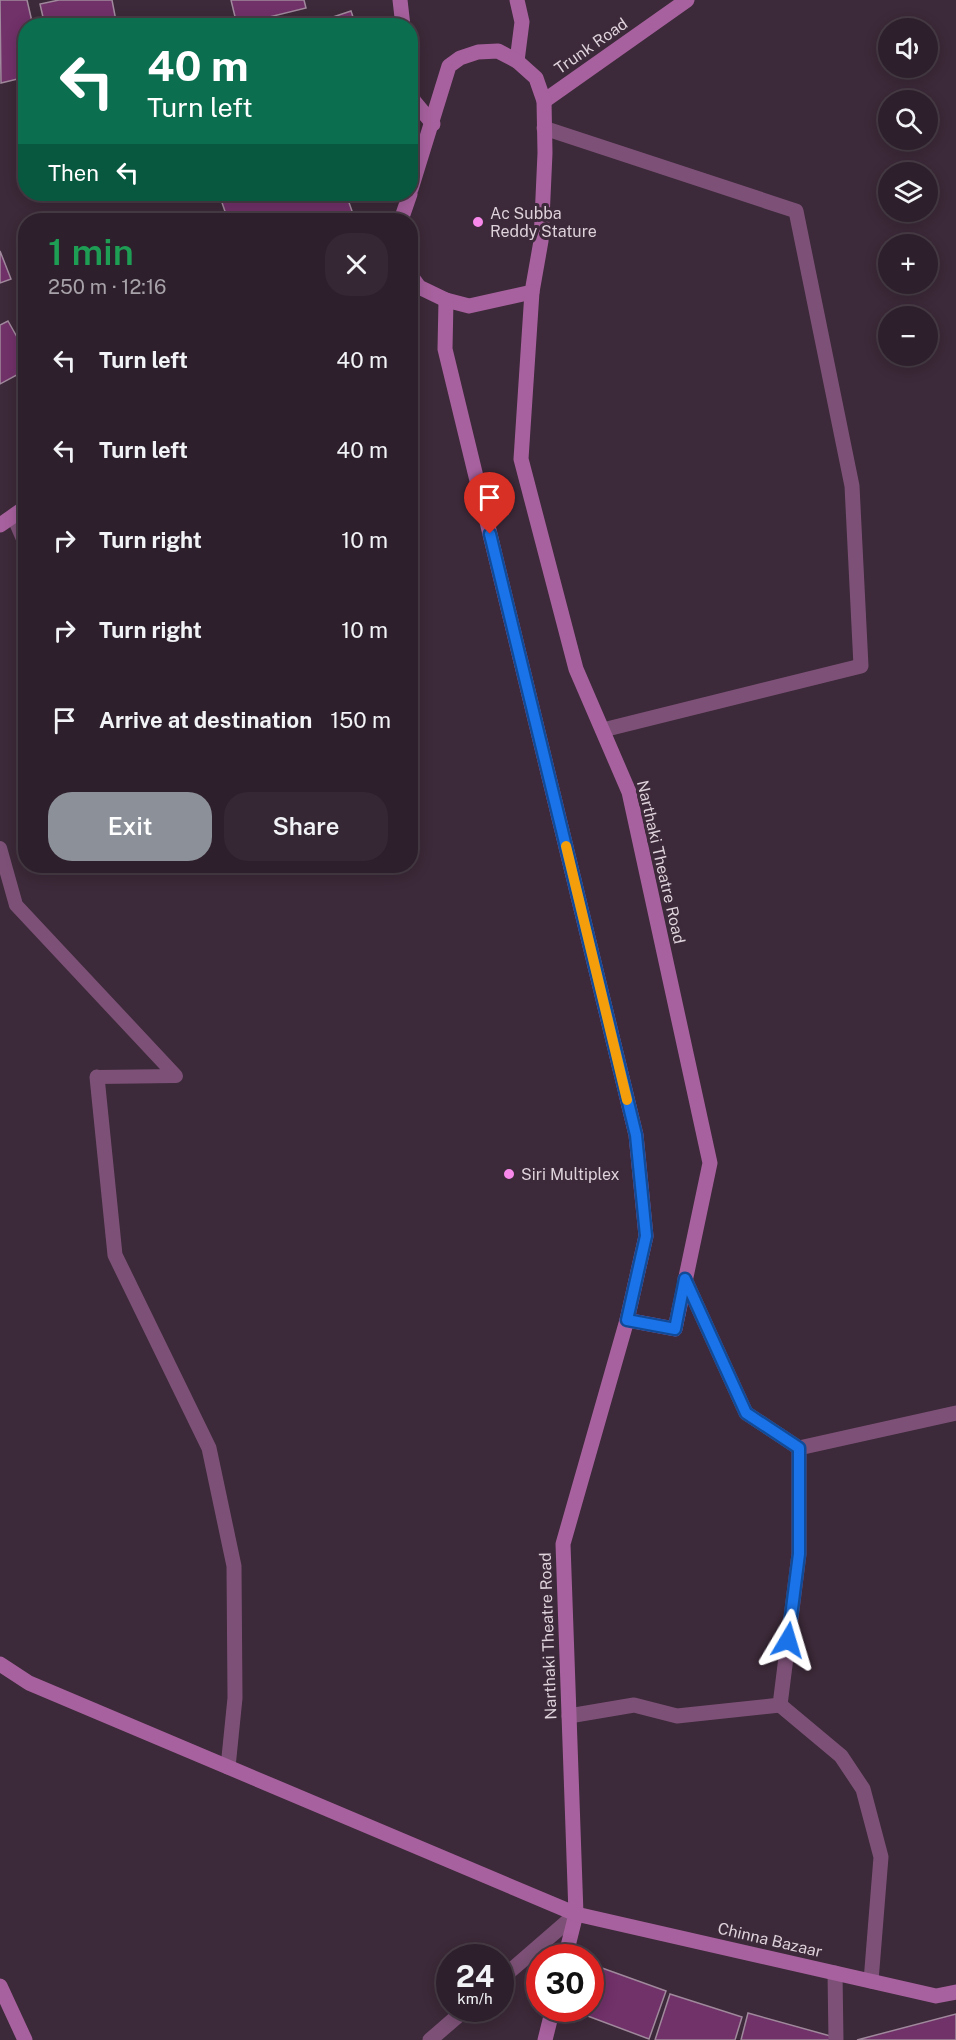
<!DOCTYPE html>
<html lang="en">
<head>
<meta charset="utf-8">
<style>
  body { margin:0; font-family:"Public Sans",sans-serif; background:#352733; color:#f1f3f6; height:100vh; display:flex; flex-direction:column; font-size:22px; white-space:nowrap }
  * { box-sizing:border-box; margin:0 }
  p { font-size:20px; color:#a7a2a9 }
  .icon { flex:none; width:33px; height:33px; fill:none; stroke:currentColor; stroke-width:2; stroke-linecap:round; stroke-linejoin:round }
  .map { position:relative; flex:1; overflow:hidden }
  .details { position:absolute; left:18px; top:213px; width:400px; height:660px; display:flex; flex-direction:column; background:#2d1f2b; border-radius:24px; box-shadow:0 3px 15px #0003,0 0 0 2px #483d47 }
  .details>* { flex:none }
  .top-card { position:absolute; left:18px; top:18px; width:400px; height:183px; border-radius:24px; box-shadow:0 3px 15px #0003,0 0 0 2px #483d47; background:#0b6e4f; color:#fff; overflow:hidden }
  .controls { position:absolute; left:878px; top:18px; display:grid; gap:12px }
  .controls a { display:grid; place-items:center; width:60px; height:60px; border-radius:50%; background:#2d1f2b; box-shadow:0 3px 15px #0003,0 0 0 2px #483d47; font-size:30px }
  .speed { position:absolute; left:436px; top:1944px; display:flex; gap:12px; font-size:30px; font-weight:700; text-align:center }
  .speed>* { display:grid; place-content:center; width:78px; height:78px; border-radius:50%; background:#2d1f2b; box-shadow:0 3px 15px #0003,0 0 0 2px #483d47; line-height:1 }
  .speed small { font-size:15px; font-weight:400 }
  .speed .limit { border:9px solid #d22; background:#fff; color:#111 }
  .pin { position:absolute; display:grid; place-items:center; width:51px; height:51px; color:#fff; margin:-62px -26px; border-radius:50% 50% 50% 0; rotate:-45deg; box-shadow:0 0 6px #0007 }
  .pin .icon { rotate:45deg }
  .me { position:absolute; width:66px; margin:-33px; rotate:7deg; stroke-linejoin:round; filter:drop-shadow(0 0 4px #0008) }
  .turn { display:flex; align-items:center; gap:21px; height:126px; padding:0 30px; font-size:27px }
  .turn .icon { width:78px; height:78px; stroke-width:2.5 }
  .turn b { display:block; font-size:42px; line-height:51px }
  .then { display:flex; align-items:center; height:57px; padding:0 30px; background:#0003; gap:12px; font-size:22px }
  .round { display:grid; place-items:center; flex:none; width:63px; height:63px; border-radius:24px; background:#352733 }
  .summary { display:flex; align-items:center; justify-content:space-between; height:102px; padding:0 30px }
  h1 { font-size:36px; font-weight:600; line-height:45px; color:#1e9e55 }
  .action { display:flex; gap:12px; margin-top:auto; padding:12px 30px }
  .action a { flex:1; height:69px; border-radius:24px; background:#8c9099; color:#fff; font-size:24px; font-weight:600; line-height:69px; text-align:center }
  .action a+a { background:#352733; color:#f1f3f6 }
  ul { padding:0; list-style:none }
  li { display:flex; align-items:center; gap:18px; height:90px; padding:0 30px }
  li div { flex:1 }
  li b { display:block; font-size:22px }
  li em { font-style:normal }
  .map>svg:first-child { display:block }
</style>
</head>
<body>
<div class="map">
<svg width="956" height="2040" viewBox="0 0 956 2040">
  <rect width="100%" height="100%" fill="#3c2939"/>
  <g fill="#713169" stroke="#a0899c" stroke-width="1.5">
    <path d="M0,0H27L33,26H26V77L1,83Z"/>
    <path d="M59,0H112L117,26H45L40,4Z"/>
    <path d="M231,0H304L306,8L237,25Z"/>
    <path d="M351,11L356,26H306Z"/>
    <path d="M219,194H346L353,214L334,220H228Z"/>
    <path d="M0,251L11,279L0,283Z"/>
    <path d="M8,321L26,353V370L0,384V325Z"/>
    <path d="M602,1968L666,1991L649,2039L585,2015L587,2008H591V1998Z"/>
    <path d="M670,1994L742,2017L735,2040H655Z"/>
    <path d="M748,2013L834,2037L833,2040H741Z"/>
    <path d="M956,2014V2040H857Z"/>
  </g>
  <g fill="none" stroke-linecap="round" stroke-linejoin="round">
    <g stroke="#7d5177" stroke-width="14">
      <path d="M13,516L26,546"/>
      <path d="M0,848L16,905L176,1076L97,1077"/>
    </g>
    <g stroke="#7d5177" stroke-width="15">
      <path d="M544,128L796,211L852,486L861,666L603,730"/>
      <path d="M97,1077L115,1255L209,1448L234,1566L235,1698L228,1767"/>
      <path d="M685,1279L746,1413L799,1448L956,1413"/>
      <path d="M780,1705L841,1756L863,1789L881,1857L871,1981"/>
      <path d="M569,1716L634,1705L677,1716L780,1705L799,1554V1448"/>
      <path d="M835,1973L836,2040"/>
      <path d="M501,1979L576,1914"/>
      <path d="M430,2040L467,2008"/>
    </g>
    <g stroke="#a7619e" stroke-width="15">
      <path d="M400,0L403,26"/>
      <path d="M517,61L522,22L517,0"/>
      <path d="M411,84L413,100L433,124"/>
      <path d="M544,101L687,0"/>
      <path d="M411,189L449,66L460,58L478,52L498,51L517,61L536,78L544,101L545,153L541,241L532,292L469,306L446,300L419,287L411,276"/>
      <path d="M401,220L410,194"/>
      <path d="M532,292L521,459L576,669L629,792L710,1163L675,1329L627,1320"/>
      <path d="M446,300L445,349L636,1135L646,1236L627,1320L563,1544L576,1914L565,1958"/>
      <path d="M0,525L26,507"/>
      <path d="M0,1664L29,1683L576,1914L936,1996L956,1992"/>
      <path d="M0,1986L25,2040"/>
      <path d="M545,2040L553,2008"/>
    </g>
  </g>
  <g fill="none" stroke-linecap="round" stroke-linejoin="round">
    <g stroke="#114b97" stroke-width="15">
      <path id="route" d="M490,534L636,1135L646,1236L627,1320L675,1329L685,1279L746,1413L799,1448V1554L788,1640"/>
    </g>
    <use href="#route" stroke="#1a73e8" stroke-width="10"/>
    <path stroke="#f59e0b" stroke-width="10" d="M566,846L627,1100"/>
  </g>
  <g fill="#f888ea" stroke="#3c2939" stroke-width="2">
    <circle cx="478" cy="222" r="6"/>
    <circle cx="509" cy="1174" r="6"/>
  </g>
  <g text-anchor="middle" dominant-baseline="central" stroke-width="6" stroke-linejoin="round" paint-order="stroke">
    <g font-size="16" fill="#ded2db" stroke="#3c2939">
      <text transform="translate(591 46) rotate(-35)">Trunk Road</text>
      <text transform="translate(661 862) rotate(77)">Narthaki Theatre Road</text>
      <text transform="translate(548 1636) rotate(-92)">Narthaki Theatre Road</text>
      <text transform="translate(770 1940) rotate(13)">Chinna Bazaar</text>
    </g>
    <g font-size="16" fill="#ded2db" stroke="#3c2939" text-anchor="start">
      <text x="490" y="213">Ac Subba<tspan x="490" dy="18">Reddy Stature</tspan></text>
      <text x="521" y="1174">Siri Multiplex</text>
    </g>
  </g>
</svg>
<div class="controls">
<a><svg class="icon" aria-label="sound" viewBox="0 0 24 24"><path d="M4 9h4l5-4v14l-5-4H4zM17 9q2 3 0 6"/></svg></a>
<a><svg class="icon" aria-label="search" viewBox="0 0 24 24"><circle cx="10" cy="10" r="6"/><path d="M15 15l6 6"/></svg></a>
<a><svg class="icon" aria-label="layers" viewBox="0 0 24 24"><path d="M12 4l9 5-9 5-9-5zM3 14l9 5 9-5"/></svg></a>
<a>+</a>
<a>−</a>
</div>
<div class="speed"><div>24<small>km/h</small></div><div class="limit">30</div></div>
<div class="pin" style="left:490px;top:534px;background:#d93025"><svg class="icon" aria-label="arrive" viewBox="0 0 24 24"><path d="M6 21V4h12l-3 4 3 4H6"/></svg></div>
<svg class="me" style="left:788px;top:1640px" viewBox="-20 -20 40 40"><path d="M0-17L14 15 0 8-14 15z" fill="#1a73e8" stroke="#fff" stroke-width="4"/></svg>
<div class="top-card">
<div class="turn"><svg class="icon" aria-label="left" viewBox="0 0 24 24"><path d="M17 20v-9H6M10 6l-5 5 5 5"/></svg><div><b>40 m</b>Turn left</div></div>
<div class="then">Then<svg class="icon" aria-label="left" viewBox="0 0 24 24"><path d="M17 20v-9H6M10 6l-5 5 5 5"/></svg></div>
</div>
<section class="details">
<div class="summary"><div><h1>1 min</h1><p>250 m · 12:16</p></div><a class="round"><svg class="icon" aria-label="close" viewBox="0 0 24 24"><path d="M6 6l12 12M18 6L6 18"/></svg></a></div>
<ul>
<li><svg class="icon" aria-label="left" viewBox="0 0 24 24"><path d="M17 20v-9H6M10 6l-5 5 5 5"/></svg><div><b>Turn left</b></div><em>40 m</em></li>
<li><svg class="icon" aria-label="left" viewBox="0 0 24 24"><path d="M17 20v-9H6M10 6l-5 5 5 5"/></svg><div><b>Turn left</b></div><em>40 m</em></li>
<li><svg class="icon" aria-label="right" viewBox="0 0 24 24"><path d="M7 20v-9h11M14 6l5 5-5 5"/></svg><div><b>Turn right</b></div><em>10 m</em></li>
<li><svg class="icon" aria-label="right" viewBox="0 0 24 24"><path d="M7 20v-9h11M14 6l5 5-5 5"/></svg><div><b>Turn right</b></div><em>10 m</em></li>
<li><svg class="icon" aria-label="arrive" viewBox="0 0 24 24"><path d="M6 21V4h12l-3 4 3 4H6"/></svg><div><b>Arrive at destination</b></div><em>150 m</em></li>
</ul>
<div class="action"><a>Exit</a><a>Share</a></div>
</section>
</div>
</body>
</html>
